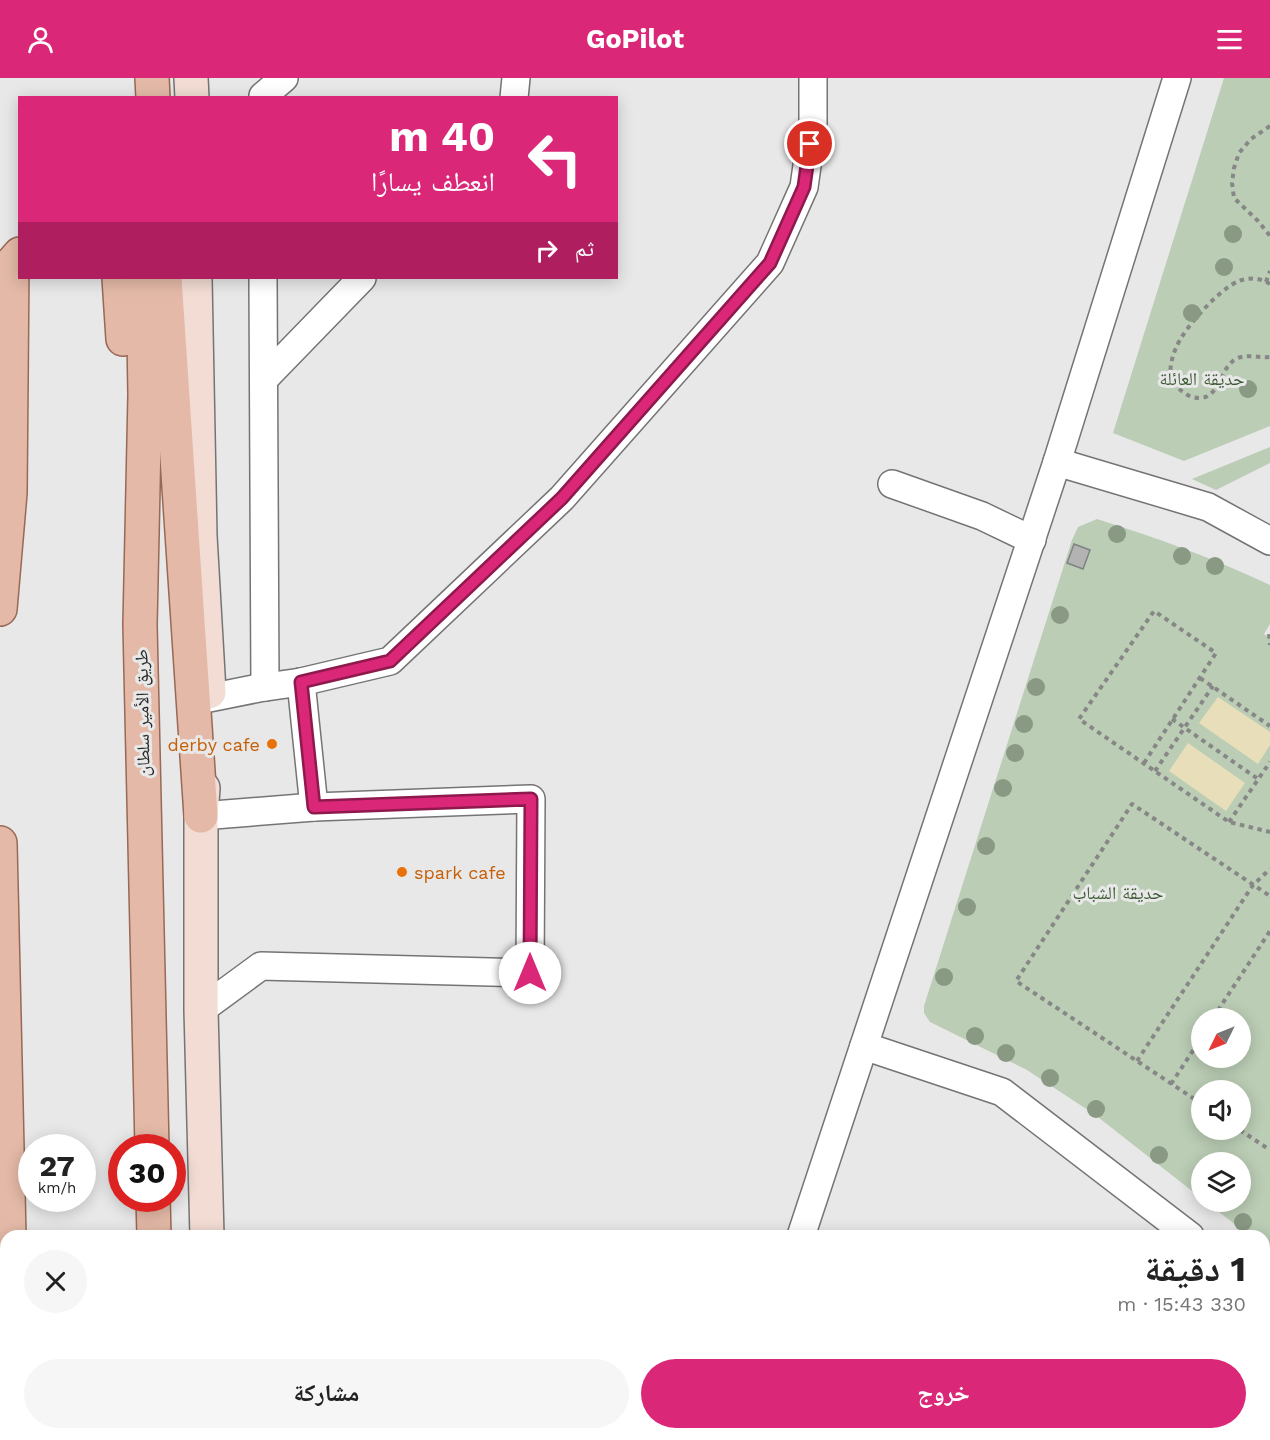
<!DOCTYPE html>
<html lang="ar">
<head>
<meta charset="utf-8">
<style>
  body { margin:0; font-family:"Work Sans","Noto Naskh Arabic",sans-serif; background:#f6f6f6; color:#222; direction:rtl; height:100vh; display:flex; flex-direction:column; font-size:22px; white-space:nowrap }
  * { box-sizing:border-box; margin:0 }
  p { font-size:20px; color:#767676 }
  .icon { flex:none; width:33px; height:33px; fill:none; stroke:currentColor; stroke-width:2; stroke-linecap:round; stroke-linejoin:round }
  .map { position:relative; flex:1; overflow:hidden; direction:ltr }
  .side { position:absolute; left:0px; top:1152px; width:1270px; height:210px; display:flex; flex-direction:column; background:#fff; border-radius:18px 18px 0 0; box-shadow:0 3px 15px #0003; direction:rtl }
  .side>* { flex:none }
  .guide { position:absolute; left:18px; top:18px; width:600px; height:183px; border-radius:0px; box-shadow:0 3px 15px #0003; direction:rtl; background:#db2777; color:#fff; overflow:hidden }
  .needle { width:39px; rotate:227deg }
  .fabs { position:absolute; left:1191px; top:930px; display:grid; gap:12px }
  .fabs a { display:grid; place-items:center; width:60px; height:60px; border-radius:50%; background:#fff; box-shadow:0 3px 15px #0003; font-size:30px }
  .speed { position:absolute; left:18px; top:1056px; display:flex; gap:12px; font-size:30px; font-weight:700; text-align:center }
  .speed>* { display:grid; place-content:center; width:78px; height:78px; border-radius:50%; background:#fff; box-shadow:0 3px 15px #0003; line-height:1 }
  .speed small { font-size:15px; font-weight:400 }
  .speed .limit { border:9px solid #d22; background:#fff; color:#111 }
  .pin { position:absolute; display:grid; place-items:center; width:51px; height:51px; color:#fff; margin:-26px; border:3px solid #fff; border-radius:50%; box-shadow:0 2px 6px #0007 }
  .me { position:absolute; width:66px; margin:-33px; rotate:0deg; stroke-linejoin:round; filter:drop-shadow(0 0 4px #0008) }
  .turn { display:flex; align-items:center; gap:21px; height:126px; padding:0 24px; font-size:27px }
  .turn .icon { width:78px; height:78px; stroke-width:2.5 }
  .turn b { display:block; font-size:42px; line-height:51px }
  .then { display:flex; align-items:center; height:57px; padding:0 24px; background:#0003; gap:12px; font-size:22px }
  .round { display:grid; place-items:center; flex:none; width:63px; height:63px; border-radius:32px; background:#f6f6f6 }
  .head { display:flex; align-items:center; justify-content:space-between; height:102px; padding:0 24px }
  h1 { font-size:36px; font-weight:700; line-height:45px }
  .primary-button { display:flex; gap:12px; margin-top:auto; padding:12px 24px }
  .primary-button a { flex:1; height:69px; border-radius:36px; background:#db2777; color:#fff; font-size:24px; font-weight:700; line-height:69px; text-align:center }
  .primary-button a+a { background:#f6f6f6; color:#222 }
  header { display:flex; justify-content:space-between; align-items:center; height:78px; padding:0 24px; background:#db2777; color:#fff; font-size:27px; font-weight:700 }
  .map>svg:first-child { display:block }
</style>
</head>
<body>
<header><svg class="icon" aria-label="menu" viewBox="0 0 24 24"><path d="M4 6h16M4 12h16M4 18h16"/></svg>GoPilot<svg class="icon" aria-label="person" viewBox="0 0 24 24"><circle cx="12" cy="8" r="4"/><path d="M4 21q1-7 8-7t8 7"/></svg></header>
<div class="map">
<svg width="1270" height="1362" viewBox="0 0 1270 1362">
  <rect width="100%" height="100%" fill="#e8e8e9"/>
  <g fill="#bbcdb5" fill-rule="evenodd">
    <path d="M1224,0H1270V348L1184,383L1113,355Z"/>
    <path d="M1270,369V385L1216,412L1192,401Z"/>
    <path d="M1097,441C1157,460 1213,480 1270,507V546L1264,556L1270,560V1173L1265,1169L1264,1158H1250L1206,1124H1240V1084H1202L1201,1120L1094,1036L1027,992L930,944L924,935V928L1072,462L1078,449ZM1202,940H1240V980H1202ZM1202,1012H1240V1052H1202Z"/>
  </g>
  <g fill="#e8dfba">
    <path d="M1218,619L1270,654V667L1258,686L1199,645Z"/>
    <path d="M1188,665L1245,705L1226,733L1169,693Z"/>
  </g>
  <path fill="#b3b3b4" stroke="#808182" stroke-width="1.5" d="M1074,466L1090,472L1083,491L1067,485Z"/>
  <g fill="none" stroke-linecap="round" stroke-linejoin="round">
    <g stroke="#747475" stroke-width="30">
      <g id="street">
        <path d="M263,20V18L284,0"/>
        <path d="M514,20L516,0"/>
        <path d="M263,200L265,609"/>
        <path d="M264,301L362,200"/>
        <path d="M1057,384L1208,429L1270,463"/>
        <path d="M892,406L982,438L1032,462"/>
        <path d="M301,604L314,729"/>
        <path d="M209,620L259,610L301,604L390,583L562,420L770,185L804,109L813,45V0"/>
        <path d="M201,932L261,888L530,895L531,721L314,729L201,738"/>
        <path d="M864,968L1002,1014L1190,1158"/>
        <path d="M801,1158L1057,384L1177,0"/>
        <path d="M1264,1215L1270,1220"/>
        <path d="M1264,1304L1270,1297"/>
        <path d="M911,1356L919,1362"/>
        <path d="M733,1362L735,1356"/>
        <path d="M1215,1362L1220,1356"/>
      </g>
    </g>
    <g stroke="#747475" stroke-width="36">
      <g id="secondary">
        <path d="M191,0L192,20"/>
        <path d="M195,200L200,458L209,614"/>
        <path d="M203,710L201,738V932L207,1158"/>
        <path d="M214,1356V1362"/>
      </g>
    </g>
    <g stroke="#976956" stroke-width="36">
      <g id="primary">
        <path d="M152,0L153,20"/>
        <path d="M119,200L123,261"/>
        <path d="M143,200L145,317L140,547L152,1070"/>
        <path d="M165,200L201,738"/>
        <path d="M0,531L10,415L12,185L20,176"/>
        <path d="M0,765L9,1158"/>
        <path d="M153,1120L154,1158"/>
        <path d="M13,1356V1362"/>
        <path d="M160,1356V1362"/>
      </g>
    </g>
    <g stroke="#878787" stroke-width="4" stroke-dasharray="4.5 4.5" stroke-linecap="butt">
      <path d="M1270,48L1251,61L1239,75L1234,90L1232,105L1234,120L1258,143L1270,158"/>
      <path d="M1266,204L1270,193"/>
      <path d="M1270,206C1261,200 1249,199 1239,203C1220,210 1183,251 1176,270C1171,281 1170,291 1170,302C1179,311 1188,321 1201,320C1221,318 1220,287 1238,280C1248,276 1259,280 1270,279"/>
      <path d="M1269,556L1270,567"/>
      <path d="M1200,600L1270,648"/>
      <path d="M1172,641L1258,701"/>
      <path d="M1144,685L1216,575L1154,533L1079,641L1229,744L1270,754"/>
      <path d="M1155,693L1213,608"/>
      <path d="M1229,744L1270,684"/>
      <path d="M1213,940L1270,853"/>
      <path d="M1137,983L1253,807L1270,791"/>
      <path d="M1171,1006L1202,959"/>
      <path d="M1202,1026L1016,903L1132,726L1270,818"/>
      <path d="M1240,1052L1270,1072"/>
    </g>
    <use href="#street" stroke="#fff" stroke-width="27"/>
    <use href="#secondary" stroke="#f2dcd3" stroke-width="33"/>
    <use href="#primary" stroke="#e4b9a7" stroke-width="33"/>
  </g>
  <g fill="#899984">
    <circle cx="1233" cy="156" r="9"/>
    <circle cx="1224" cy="189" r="9"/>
    <circle cx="1192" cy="235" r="9"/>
    <circle cx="1248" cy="311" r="9"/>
    <circle cx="1117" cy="456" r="9"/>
    <circle cx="1182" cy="478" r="9"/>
    <circle cx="1215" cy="488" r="9"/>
    <circle cx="1060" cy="537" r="9"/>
    <circle cx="1036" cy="609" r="9"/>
    <circle cx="1024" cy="646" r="9"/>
    <circle cx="1015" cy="675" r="9"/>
    <circle cx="1003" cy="710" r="9"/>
    <circle cx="986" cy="768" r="9"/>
    <circle cx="967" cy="829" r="9"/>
    <circle cx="944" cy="899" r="9"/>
    <circle cx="975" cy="958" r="9"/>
    <circle cx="1006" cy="975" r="9"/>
    <circle cx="1050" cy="1000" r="9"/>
    <circle cx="1096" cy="1031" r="9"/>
    <circle cx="1159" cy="1077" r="9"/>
    <circle cx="1243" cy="1144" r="9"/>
  </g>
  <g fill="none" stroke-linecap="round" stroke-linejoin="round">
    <g stroke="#8e194d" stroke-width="15">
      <path id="route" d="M530,895L531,721L314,729L301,604L390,583L562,420L770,185L804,109L810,66"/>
    </g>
    <use href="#route" stroke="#db2777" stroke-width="10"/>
  </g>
  <g fill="#e8710a" stroke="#e8e8e9" stroke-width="2">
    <circle cx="272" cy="666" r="6"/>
    <circle cx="402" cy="794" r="6"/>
  </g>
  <g text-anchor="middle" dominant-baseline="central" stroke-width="6" stroke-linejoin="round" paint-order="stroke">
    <g font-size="18" fill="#3c5931" stroke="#e8e8e9">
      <text x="1202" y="300">حديقة العائلة</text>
      <text x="1118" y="814">حديقة الشباب</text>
    </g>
    <g font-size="18" fill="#2a2a2a" stroke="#e8e8e9">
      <text transform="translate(142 635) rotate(-91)">طريق الأمير سلطان</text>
    </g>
    <g font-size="18" fill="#c56008" stroke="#e8e8e9" text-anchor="end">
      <text x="260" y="666">derby cafe</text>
      <text x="414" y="794" text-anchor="start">spark cafe</text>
    </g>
  </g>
</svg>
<div class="fabs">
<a><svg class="needle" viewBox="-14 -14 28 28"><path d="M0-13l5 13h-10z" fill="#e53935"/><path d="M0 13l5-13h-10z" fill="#767676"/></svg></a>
<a><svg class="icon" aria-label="sound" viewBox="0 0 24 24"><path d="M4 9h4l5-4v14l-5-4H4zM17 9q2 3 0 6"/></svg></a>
<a><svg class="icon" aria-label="layers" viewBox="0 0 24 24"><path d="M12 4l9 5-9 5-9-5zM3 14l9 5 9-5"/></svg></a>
</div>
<div class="speed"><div>27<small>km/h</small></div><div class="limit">30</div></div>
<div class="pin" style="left:810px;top:66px;background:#d93025"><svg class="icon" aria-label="arrive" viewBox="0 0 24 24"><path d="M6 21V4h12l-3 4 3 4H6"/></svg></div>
<svg class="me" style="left:530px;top:895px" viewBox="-20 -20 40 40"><circle r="19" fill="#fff"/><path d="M0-13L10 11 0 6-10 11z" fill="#db2777"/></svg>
<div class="guide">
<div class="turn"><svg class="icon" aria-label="left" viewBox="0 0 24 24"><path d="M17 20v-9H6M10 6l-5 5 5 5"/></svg><div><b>40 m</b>انعطف يسارًا</div></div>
<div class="then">ثم<svg class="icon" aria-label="right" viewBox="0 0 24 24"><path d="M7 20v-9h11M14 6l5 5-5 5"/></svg></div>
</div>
<section class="side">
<div class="head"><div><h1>1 دقيقة</h1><p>330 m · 15:43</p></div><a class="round"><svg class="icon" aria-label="close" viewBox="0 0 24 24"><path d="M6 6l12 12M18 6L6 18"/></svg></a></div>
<div class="primary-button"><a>خروج</a><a>مشاركة</a></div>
</section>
</div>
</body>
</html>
